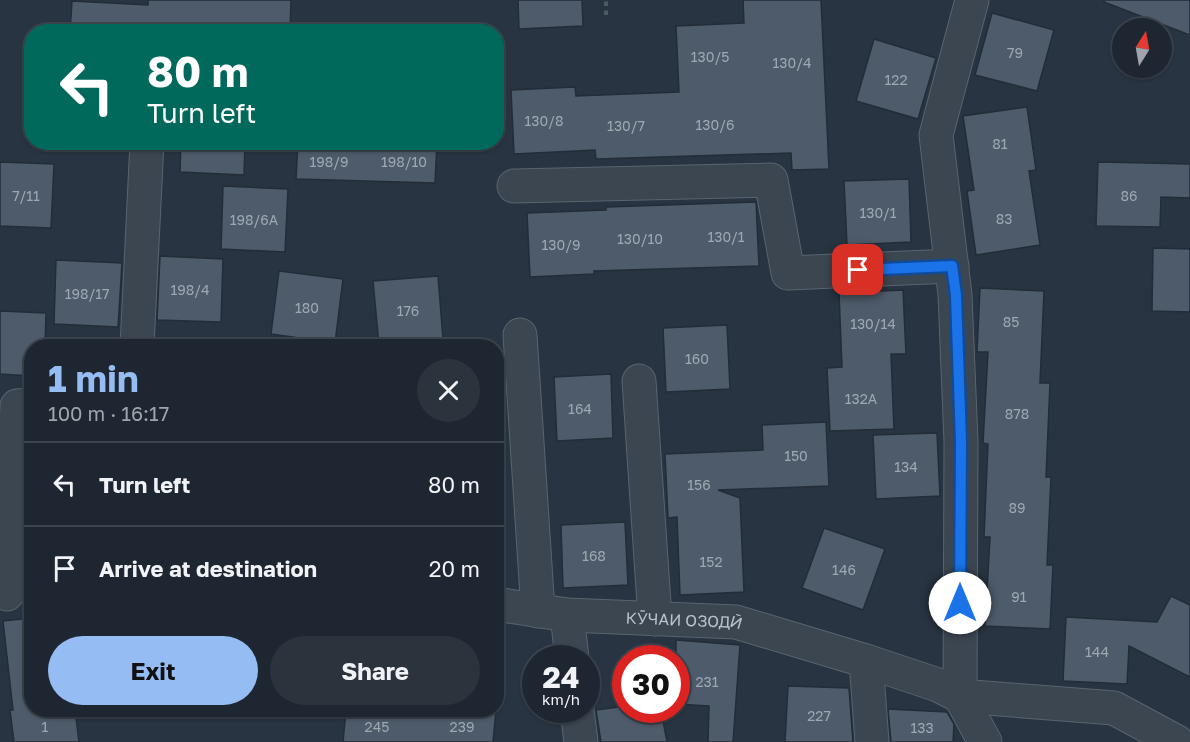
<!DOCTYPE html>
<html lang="en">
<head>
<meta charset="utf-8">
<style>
  body { margin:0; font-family:"Golos Text",sans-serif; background:#2b333d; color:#f1f3f6; height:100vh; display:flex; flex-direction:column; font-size:22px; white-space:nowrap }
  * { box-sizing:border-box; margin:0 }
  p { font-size:20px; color:#a1a5ab }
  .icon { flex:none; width:33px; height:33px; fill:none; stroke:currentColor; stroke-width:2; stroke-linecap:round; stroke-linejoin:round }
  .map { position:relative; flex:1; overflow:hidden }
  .drawer { position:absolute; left:24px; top:339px; width:480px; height:378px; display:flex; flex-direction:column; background:#1e2731; border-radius:24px; box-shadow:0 2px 4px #0004,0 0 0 2px #3c444d }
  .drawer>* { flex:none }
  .banner { position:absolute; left:24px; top:24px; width:480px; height:126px; border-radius:24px; box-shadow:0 2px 4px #0004,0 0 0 2px #3c444d; background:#00695c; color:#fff; overflow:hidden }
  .needle { width:39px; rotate:11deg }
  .fabs { position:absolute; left:1112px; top:18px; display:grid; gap:12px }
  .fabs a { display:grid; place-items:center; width:60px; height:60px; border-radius:50%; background:#1e2731; box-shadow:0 2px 4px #0004,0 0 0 2px #3c444d; font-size:30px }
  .speed { position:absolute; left:522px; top:645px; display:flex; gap:12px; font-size:30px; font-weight:700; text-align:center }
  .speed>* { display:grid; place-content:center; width:78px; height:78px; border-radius:50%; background:#1e2731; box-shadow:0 2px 4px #0004,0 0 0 2px #3c444d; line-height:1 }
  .speed small { font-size:15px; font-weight:400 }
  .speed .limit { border:9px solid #d22; background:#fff; color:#111 }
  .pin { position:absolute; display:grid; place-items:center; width:51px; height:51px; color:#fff; margin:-26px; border-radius:12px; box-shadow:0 3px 9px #0006 }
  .me { position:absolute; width:66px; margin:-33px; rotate:0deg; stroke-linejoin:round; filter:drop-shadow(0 0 4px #0008) }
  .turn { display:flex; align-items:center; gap:21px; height:126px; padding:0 24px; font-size:27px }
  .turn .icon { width:78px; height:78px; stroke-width:2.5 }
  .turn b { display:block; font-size:42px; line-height:51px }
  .round { display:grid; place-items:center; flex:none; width:63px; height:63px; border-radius:32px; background:#2b333d }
  .summary { display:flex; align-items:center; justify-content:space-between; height:102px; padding:0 24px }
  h1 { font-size:36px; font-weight:700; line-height:45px; color:#95bdf4 }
  .button { display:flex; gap:12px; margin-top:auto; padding:12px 24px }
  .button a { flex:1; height:69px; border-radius:36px; background:#95bdf4; color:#111; font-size:24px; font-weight:700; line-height:69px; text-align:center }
  .button a+a { background:#2b333d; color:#f1f3f6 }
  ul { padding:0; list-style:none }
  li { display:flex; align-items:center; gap:18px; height:84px; padding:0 24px; border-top:2px solid #3c444d }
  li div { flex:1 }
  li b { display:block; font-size:22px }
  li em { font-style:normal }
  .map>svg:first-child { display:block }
</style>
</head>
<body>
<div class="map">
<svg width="1190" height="742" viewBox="0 0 1190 742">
  <rect width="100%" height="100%" fill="#283441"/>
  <g fill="#4e5b6a" stroke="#232d39" stroke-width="1.5">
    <path d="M148,0H291L290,32H70L72,1L148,5Z"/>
    <path d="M518,0H582L583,26L519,29Z"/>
    <path d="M743,0H821L829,169L792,170L791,153L596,159L595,150L514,154L511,90L575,87L576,96L679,92L676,26L744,23Z"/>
    <path d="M1104,0H1190V35L1104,2Z"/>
    <path d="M992,13L1054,30L1037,91L975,75Z"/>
    <path d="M874,39L936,58L918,119L856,101Z"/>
    <path d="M1027,107L1036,170L1029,171L1040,245L976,255L967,191L974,190L963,116Z"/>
    <path d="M181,142H245L244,175L180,172Z"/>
    <path d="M298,142H437L435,183L296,179Z"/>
    <path d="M0,162L54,164L51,228L0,226Z"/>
    <path d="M1098,162L1190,164V198L1161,197L1160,227L1096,226Z"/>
    <path d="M909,179L911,242L847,245L844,181Z"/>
    <path d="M223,186L288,189L285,252L221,249Z"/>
    <path d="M756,202L759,266L594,271V274L530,277L527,213L606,210V207Z"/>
    <path d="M1153,248L1190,249V312L1152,311Z"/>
    <path d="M160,256L223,259L221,322L157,320Z"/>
    <path d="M56,260L122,263L118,327L54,324Z"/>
    <path d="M279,271L343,279L335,343L271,334Z"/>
    <path d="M438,276L443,339L379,345L373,281Z"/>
    <path d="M980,288L1044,291L1040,383H1050L1046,477H1051L1047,565H1053L1050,629L985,626L990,537H984L988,444L983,443L988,352H977Z"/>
    <path d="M903,290L906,354H891L894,429L830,431L827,368L842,367L839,293Z"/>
    <path d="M0,311L46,313L45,346H32V376L0,374Z"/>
    <path d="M727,325L730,389L666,392L663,328Z"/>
    <path d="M611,374L613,438L557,441L554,377Z"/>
    <path d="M826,422L829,486L718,490L740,498L744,592L680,595L677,517L668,518L665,454L763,450L762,425Z"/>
    <path d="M937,433L940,496L876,499L873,435Z"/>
    <path d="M625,522L628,585L563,588L561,525Z"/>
    <path d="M824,528L885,549L863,610L802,588Z"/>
    <path d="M1171,596L1190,605V677L1129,646L1127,684L1063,681L1066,617L1157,622Z"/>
    <path d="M32,618V710H75L79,742H14L10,710H13L3,621Z"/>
    <path d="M676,640L740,645L733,742H708L709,706L676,704Z"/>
    <path d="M788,686L849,688L853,742H785Z"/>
    <path d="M626,706V710H661L667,742H601L596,710Z"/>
    <path d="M888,709L947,712L954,724L953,742H891Z"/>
    <path d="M346,710H496L493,742H343Z"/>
  </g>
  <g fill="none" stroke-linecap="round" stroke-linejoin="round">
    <g stroke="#5a646f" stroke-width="35">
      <g id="minor">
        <path d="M972,0L936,135L955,295L961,442L960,696L985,742"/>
        <path d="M514,186L771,180L788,273L952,266"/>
        <path d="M520,335L538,611"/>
        <path d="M137,346L147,142"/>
        <path d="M639,381L655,619"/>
        <path d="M7,594L17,406L32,405"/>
        <path id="s1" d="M496,604L567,615L736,622L866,661L938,685L960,696L1114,708L1177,742"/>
        <path d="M567,615L572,658"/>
        <path d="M866,661L872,742"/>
        <path d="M577,710L581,742"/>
      </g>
    </g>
    <path stroke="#485d5f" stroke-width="4" stroke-dasharray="4.5 4.5" stroke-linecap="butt" d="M606,15V0"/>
    <use href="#minor" stroke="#3c4651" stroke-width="33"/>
  </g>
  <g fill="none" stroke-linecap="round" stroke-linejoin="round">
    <g stroke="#114b97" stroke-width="15">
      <path id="route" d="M858,270L952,266L956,295L961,442L960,603"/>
    </g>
    <use href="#route" stroke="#1a73e8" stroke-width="10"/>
  </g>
  <g text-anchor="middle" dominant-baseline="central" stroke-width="5" stroke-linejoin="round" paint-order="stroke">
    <g font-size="14" fill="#9ea8b3">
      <text x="1015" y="52">79</text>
      <text x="710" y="56">130/5</text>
      <text x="792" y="62">130/4</text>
      <text x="896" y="79">122</text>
      <text x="544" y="120">130/8</text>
      <text x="715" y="124">130/6</text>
      <text x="626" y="125">130/7</text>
      <text x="1000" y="143">81</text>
      <text x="329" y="161">198/9</text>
      <text x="404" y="161">198/10</text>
      <text x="26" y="195">7/11</text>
      <text x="1129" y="195">86</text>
      <text x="878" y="212">130/1</text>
      <text x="1004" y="218">83</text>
      <text x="254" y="219">198/6А</text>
      <text x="726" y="236">130/1</text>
      <text x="640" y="238">130/10</text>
      <text x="561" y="244">130/9</text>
      <text x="190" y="289">198/4</text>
      <text x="87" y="293">198/17</text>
      <text x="307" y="307">180</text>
      <text x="408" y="310">176</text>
      <text x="1011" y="321">85</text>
      <text x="873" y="323">130/14</text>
      <text x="697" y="358">160</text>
      <text x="861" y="398">132А</text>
      <text x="580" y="408">164</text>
      <text x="1017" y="413">878</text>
      <text x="796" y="455">150</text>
      <text x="906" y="466">134</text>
      <text x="699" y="484">156</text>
      <text x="1017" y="507">89</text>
      <text x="594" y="555">168</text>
      <text x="711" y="561">152</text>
      <text x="844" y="569">146</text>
      <text x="1019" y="596">91</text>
      <text x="1097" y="651">144</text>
      <text x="707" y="681">231</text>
      <text x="819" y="715">227</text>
      <text x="45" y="726">1</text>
      <text x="377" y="726">245</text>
      <text x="462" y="726">239</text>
      <text x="922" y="727">133</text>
    </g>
    <g font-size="16" fill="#b9c1cb" stroke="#202a37">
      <text stroke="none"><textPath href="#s1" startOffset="189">КӮЧАИ ОЗОДӢ</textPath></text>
    </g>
  </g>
</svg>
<div class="fabs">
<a><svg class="needle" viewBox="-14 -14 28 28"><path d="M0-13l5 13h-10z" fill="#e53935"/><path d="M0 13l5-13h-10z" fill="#a1a5ab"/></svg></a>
</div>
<div class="speed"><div>24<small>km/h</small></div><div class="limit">30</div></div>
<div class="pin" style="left:858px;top:270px;background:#d93025"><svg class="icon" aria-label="arrive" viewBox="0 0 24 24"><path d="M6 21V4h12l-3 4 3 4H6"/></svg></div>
<svg class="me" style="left:960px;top:603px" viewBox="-20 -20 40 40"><circle r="19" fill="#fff"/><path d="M0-13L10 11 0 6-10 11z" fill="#1a73e8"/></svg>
<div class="banner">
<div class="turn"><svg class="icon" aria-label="left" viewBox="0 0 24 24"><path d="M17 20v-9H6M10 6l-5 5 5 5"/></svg><div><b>80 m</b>Turn left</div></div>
</div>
<section class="drawer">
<div class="summary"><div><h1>1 min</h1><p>100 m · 16:17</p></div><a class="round"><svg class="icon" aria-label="close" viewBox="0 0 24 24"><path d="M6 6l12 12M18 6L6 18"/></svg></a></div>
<ul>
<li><svg class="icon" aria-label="left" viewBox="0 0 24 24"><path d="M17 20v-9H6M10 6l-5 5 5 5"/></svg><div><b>Turn left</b></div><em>80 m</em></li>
<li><svg class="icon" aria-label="arrive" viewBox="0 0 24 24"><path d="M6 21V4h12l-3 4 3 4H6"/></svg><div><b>Arrive at destination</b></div><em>20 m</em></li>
</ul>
<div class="button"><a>Exit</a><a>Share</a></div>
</section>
</div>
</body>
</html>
